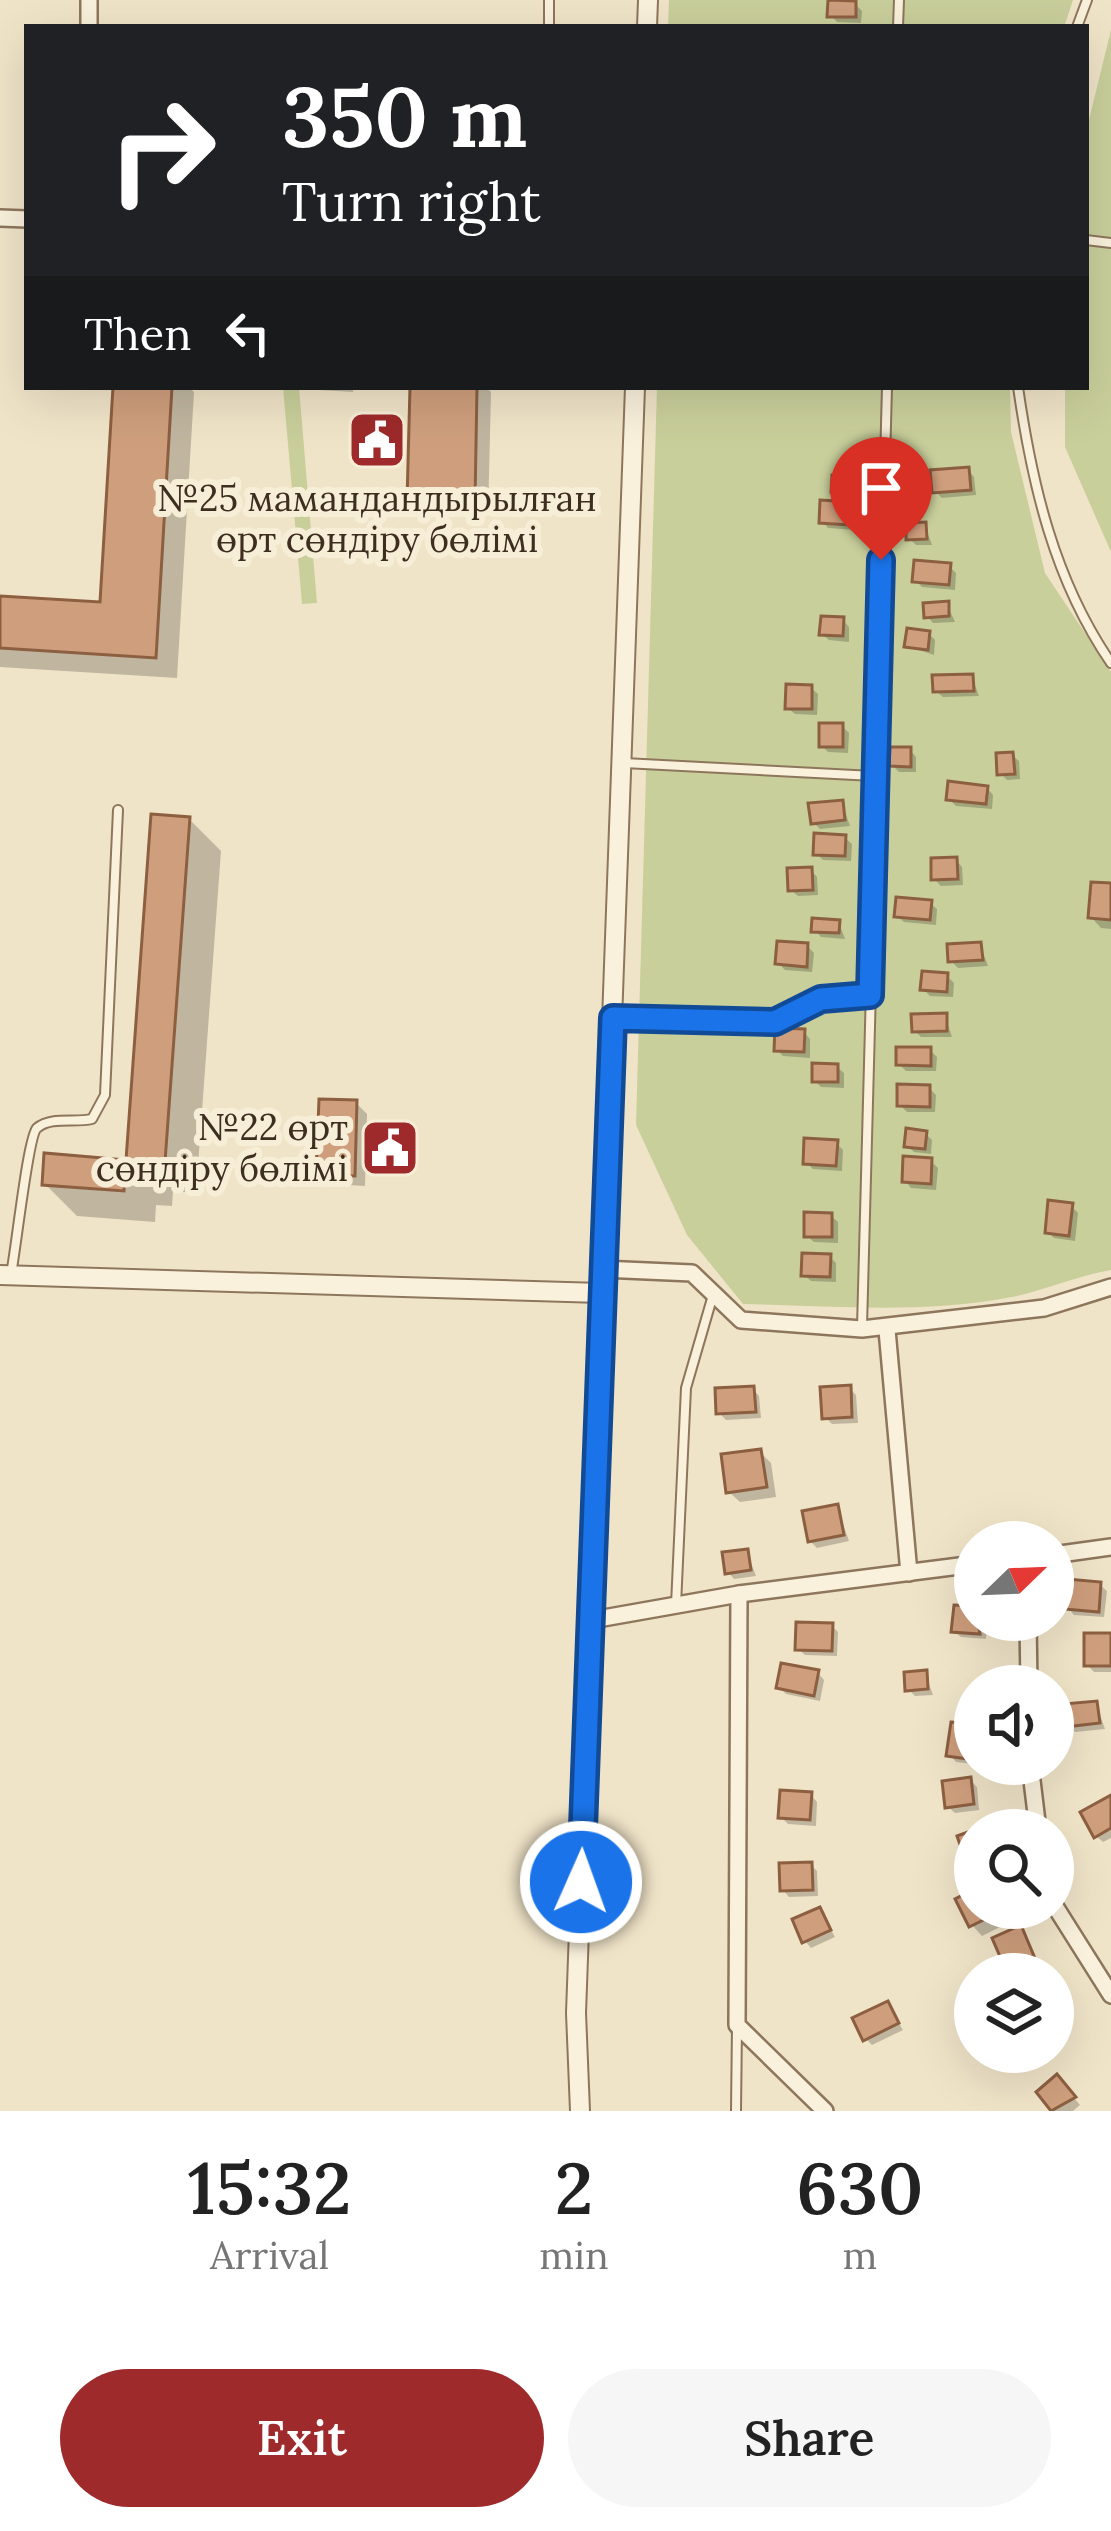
<!DOCTYPE html>
<html lang="en">
<head>
<meta charset="utf-8">
<style>
  body { margin:0; font-family:Lora,serif; background:#f6f6f6; color:#222; height:100vh; display:flex; flex-direction:column; font-size:45px; white-space:nowrap }
  * { box-sizing:border-box; margin:0 }
  p { font-size:39px; color:#767676 }
  .icon { flex:none; width:66px; height:66px; fill:none; stroke:currentColor; stroke-width:2; stroke-linecap:round; stroke-linejoin:round }
  .map { position:relative; height:2111px; overflow:hidden }
  .side { display:flex; flex-direction:column; background:#fff; flex:1 }
  .side>* { flex:none }
  .banner { position:absolute; left:24px; top:24px; width:1065px; height:366px; border-radius:0px; box-shadow:0 12px 48px #0002; background:#202124; color:#fff; overflow:hidden }
  .needle { width:78px; rotate:67deg }
  .buttons { position:absolute; left:954px; top:1521px; display:grid; gap:24px }
  .buttons a { display:grid; place-items:center; width:120px; height:120px; border-radius:50%; background:#fff; box-shadow:0 12px 48px #0002; font-size:60px }
  .pin { position:absolute; display:grid; place-items:center; width:102px; height:102px; color:#fff; margin:-123px -51px; border-radius:50% 50% 50% 0; rotate:-45deg; box-shadow:0 0 12px #0007 }
  .pin .icon { rotate:45deg }
  .me { position:absolute; width:132px; margin:-66px; rotate:2deg; stroke-linejoin:round; filter:drop-shadow(0 0 9px #0008) }
  .turn { display:flex; align-items:center; gap:42px; height:252px; padding:0 60px; font-size:54px }
  .turn .icon { width:156px; height:156px; stroke-width:2.5 }
  .turn b { display:block; font-size:84px; line-height:102px }
  .then { display:flex; align-items:center; height:114px; padding:0 60px; background:#0003; gap:24px; font-size:45px }
  .eta { display:flex; justify-content:space-evenly; align-items:center; height:204px; text-align:center }
  .eta b { font-size:72px; font-weight:600; line-height:84px }
  .button { display:flex; gap:24px; margin-top:auto; padding:24px 60px }
  .button a { flex:1; height:138px; border-radius:72px; background:#9e2a2b; color:#fff; font-size:48px; font-weight:600; line-height:138px; text-align:center }
  .button a+a { background:#f6f6f6; color:#222 }
  .map>svg:first-child { display:block }
</style>
</head>
<body>
<div class="map">
<svg width="1111" height="2111" viewBox="0 0 1111 2111">
  <rect width="100%" height="100%" fill="#f0e4c8"/>
  <g fill="#c9cf9b">
    <path d="M669,0H1073L1064,27H668Z"/>
    <path d="M1111,30V552L1065,447V387H1086V132Z"/>
    <path d="M283,387H299L317,603L302,604Z"/>
    <path d="M657,387H1010L1011,432L1045,573L1111,672V1270C1076,1276 1046,1290 1012,1297C925,1314 831,1306 743,1304L687,1235L636,1125Z"/>
  </g>
  <g fill="#0003">
    <path d="M855,4L862,11L861,23L837,22L831,15Z"/>
    <path d="M116,387H189L194,392L177,678L0,667V599L103,605Z"/>
    <path d="M315,387H353V392L319,390Z"/>
    <path d="M412,387H486L491,392L488,516L425,514L410,500Z"/>
    <path d="M968,470L974,477L976,495L942,498L935,491Z"/>
    <path d="M849,479L856,486L855,499L834,491Z"/>
    <path d="M850,505L857,512L856,530L828,528L822,521Z"/>
    <path d="M925,526L932,545H916L909,538Z"/>
    <path d="M949,566L956,573L955,590L922,587L916,581Z"/>
    <path d="M947,604L955,622L933,623L927,616Z"/>
    <path d="M843,620L849,627V642L829,640L822,634Z"/>
    <path d="M929,634L935,640L934,655L907,646Z"/>
    <path d="M972,677L979,696L943,697L936,691Z"/>
    <path d="M811,688L818,694L817,715L795,714L788,708Z"/>
    <path d="M842,726L849,733L848,753L828,752L822,746Z"/>
    <path d="M910,750L916,757V772H899L892,765Z"/>
    <path d="M1012,755L1019,761L1020,779L1007,780L1000,773Z"/>
    <path d="M987,788L993,795L992,809L956,806L949,799Z"/>
    <path d="M842,803L850,826L820,829L813,822Z"/>
    <path d="M189,819L221,851L196,1193L173,1191L172,1206L156,1205L155,1222L77,1216L45,1184L129,1163Z"/>
    <path d="M845,838L852,844L851,861L823,860L816,853Z"/>
    <path d="M956,860L962,867L963,885L941,886L934,879Z"/>
    <path d="M811,870L817,877L818,895L798,896L791,890Z"/>
    <path d="M1111,886V929L1101,928L1091,917Z"/>
    <path d="M930,903L937,909L936,925L904,922L897,916Z"/>
    <path d="M839,923L845,939L821,937L815,930Z"/>
    <path d="M980,945L988,966L958,968L951,961Z"/>
    <path d="M807,946L814,953L812,972L785,970L778,963Z"/>
    <path d="M947,976L954,983L953,997L930,996L923,989Z"/>
    <path d="M945,1016L952,1037H921L915,1031Z"/>
    <path d="M804,1032L810,1039V1058L783,1056L777,1050Z"/>
    <path d="M930,1050L937,1057L936,1071H906L899,1064Z"/>
    <path d="M837,1067L844,1073V1088L821,1087L815,1081Z"/>
    <path d="M929,1088L936,1095L935,1112H907L900,1105Z"/>
    <path d="M356,1103L367,1114L365,1186L330,1184L319,1174Z"/>
    <path d="M926,1134L932,1140L931,1154L914,1152L907,1146Z"/>
    <path d="M836,1143L843,1150L842,1171L813,1169L806,1162Z"/>
    <path d="M931,1161L938,1168L936,1190L911,1188L905,1181Z"/>
    <path d="M1071,1206L1078,1213L1075,1241L1054,1238L1048,1232Z"/>
    <path d="M831,1216L838,1222V1243L814,1242L807,1236Z"/>
    <path d="M830,1257L836,1263V1282L811,1281L804,1275Z"/>
    <path d="M849,1388L856,1395L858,1423L832,1424L825,1417Z"/>
    <path d="M753,1389L759,1396L761,1418L726,1420L719,1413Z"/>
    <path d="M760,1452L771,1463L776,1497L740,1502L729,1492Z"/>
    <path d="M837,1507L849,1541L817,1548L810,1541Z"/>
    <path d="M747,1552L756,1576L734,1579L728,1572Z"/>
    <path d="M1100,1585L1107,1591L1104,1617L1074,1615L1068,1608Z"/>
    <path d="M975,1620H987L986,1639L961,1637L954,1631Z"/>
    <path d="M832,1626L838,1632L837,1656L805,1655L798,1649Z"/>
    <path d="M1111,1637V1672H1094L1087,1665Z"/>
    <path d="M818,1673L824,1680L820,1701L786,1694L779,1687Z"/>
    <path d="M925,1673L933,1695L915,1696L908,1689Z"/>
    <path d="M1096,1704L1105,1729L1075,1732L1068,1726Z"/>
    <path d="M975,1727V1764L983,1765L956,1762L950,1755Z"/>
    <path d="M970,1780L977,1787L979,1810L955,1813L948,1807Z"/>
    <path d="M811,1795L817,1802L816,1826L788,1824L781,1817Z"/>
    <path d="M1111,1798V1838L1103,1842L1096,1836Z"/>
    <path d="M811,1865L817,1871L818,1896L789,1897L783,1890Z"/>
    <path d="M975,1893V1908H1008L1014,1920L982,1936L972,1925Z"/>
    <path d="M820,1910L835,1937L811,1948L805,1941Z"/>
    <path d="M1020,1929L1038,1963L1014,1973L1007,1967Z"/>
    <path d="M887,2004L903,2030L872,2045L866,2039Z"/>
    <path d="M1063,2085L1080,2105L1073,2111H1055L1040,2092Z"/>
  </g>
  <g fill="#cf9f7d" stroke="#8d5f41" stroke-width="3">
    <path d="M828,0L856,1V17H827Z"/>
    <path d="M113,387H172L156,658L0,648V596L100,602Z"/>
    <path d="M410,387H477L475,502L407,501Z"/>
    <path d="M969,467L971,490L932,493L930,470Z"/>
    <path d="M832,475L850,476L849,493L831,492Z"/>
    <path d="M820,500L851,502L850,525L819,523Z"/>
    <path d="M926,522L927,539L906,540V523Z"/>
    <path d="M914,560L951,563L949,585L912,582Z"/>
    <path d="M949,601V616L924,618L923,603Z"/>
    <path d="M821,616L844,617L843,636L819,635Z"/>
    <path d="M907,628L930,631L928,650L904,647Z"/>
    <path d="M973,674L974,691L933,692L932,675Z"/>
    <path d="M786,684L812,685V709H785Z"/>
    <rect x="819" y="723" width="24" height="24"/>
    <path d="M890,747H911V767L889,766Z"/>
    <path d="M1013,752L1015,774L997,775L996,753Z"/>
    <path d="M948,781L988,786L986,804L946,800Z"/>
    <path d="M843,800L845,820L811,824L808,803Z"/>
    <path d="M151,814L190,817L165,1162L142,1161L141,1176L125,1175L124,1191L42,1185L44,1153L126,1160Z"/>
    <path d="M814,833L846,835L845,856L813,855Z"/>
    <path d="M957,857L958,879L931,880V858Z"/>
    <path d="M812,867L813,890L788,891L787,868Z"/>
    <path d="M1091,882L1111,883V920L1088,918Z"/>
    <path d="M896,897L932,900L930,920L894,917Z"/>
    <path d="M812,918L840,920L839,933L811,932Z"/>
    <path d="M777,941L808,943L807,967L775,964Z"/>
    <path d="M981,942L983,960L948,962L947,944Z"/>
    <path d="M922,971L948,973L947,992L920,990Z"/>
    <path d="M947,1013V1031L912,1032L911,1014Z"/>
    <path d="M775,1028L805,1029L804,1052L774,1051Z"/>
    <path d="M896,1047H931V1066L896,1065Z"/>
    <path d="M812,1063L838,1064V1082H812Z"/>
    <path d="M897,1084L930,1085V1107L897,1106Z"/>
    <path d="M319,1099L357,1100L355,1176L316,1175Z"/>
    <path d="M906,1128L927,1131L925,1149L904,1147Z"/>
    <path d="M804,1138L838,1140L836,1166L803,1164Z"/>
    <path d="M903,1156L932,1158L931,1184L902,1182Z"/>
    <path d="M1048,1200L1073,1203L1069,1236L1045,1233Z"/>
    <path d="M804,1212L832,1213V1237H804Z"/>
    <path d="M802,1253L831,1254L830,1277L801,1276Z"/>
    <path d="M851,1385L852,1417L822,1419L820,1387Z"/>
    <path d="M754,1386L756,1412L716,1414L715,1388Z"/>
    <path d="M761,1449L767,1487L726,1493L721,1454Z"/>
    <path d="M838,1504L844,1535L808,1542L802,1511Z"/>
    <path d="M748,1549L751,1570L725,1574L722,1552Z"/>
    <path d="M1067,1579L1101,1582L1099,1612L1064,1609Z"/>
    <path d="M954,1605L975,1606L980,1634L951,1632Z"/>
    <path d="M796,1622L833,1623L832,1651L795,1650Z"/>
    <rect x="1084" y="1633" width="27" height="33"/>
    <path d="M781,1663L819,1670L814,1696L776,1688Z"/>
    <path d="M927,1670L928,1689L905,1691L904,1672Z"/>
    <path d="M1097,1701L1100,1723L1065,1727L1063,1704Z"/>
    <path d="M951,1722L975,1724V1760L946,1756Z"/>
    <path d="M971,1777L974,1804L945,1808L942,1781Z"/>
    <path d="M780,1790L812,1792L810,1820L778,1818Z"/>
    <path d="M1111,1795V1828L1094,1838L1080,1812Z"/>
    <path d="M985,1826L975,1830V1863L967,1865L957,1836Z"/>
    <path d="M812,1862L813,1890L780,1891L779,1863Z"/>
    <path d="M975,1889V1908L1006,1909L969,1927L955,1899Z"/>
    <path d="M820,1907L831,1930L802,1943L792,1919Z"/>
    <path d="M1021,1925L1034,1956L1005,1968L992,1938Z"/>
    <path d="M888,2001L899,2023L863,2041L852,2018Z"/>
    <path d="M1057,2074L1076,2097L1051,2111L1036,2092Z"/>
  </g>
  <g fill="none" stroke-linecap="round" stroke-linejoin="round">
    <g stroke="#8d765c" stroke-width="12">
      <g id="service">
        <path d="M549,27V0"/>
        <path d="M898,27L899,0"/>
        <path d="M1077,27L1087,0"/>
        <path d="M1086,240L1111,243"/>
        <path d="M1018,387C1032,484 1054,580 1111,663"/>
        <path d="M624,763L874,776"/>
        <path d="M613,1019L775,1022L821,999L870,995"/>
        <path d="M11,1274C16,1250 28,1136 37,1128C51,1116 75,1123 92,1119L105,1095L118,810"/>
        <path d="M862,1327L887,387"/>
        <path d="M676,1605L686,1388L713,1295"/>
        <path d="M736,2111L737,2026"/>
      </g>
    </g>
    <g stroke="#8d765c" stroke-width="20">
      <g id="minor">
        <path d="M89,27V0"/>
        <path d="M0,218L27,219"/>
        <path d="M602,1269L692,1273L741,1320L862,1329L1044,1308L1111,1287"/>
        <path d="M887,1330L909,1573"/>
        <path d="M1053,1555L1111,1547"/>
        <path d="M739,1594L737,2025L825,2111"/>
        <path d="M592,1620L739,1594L975,1564"/>
        <path d="M1028,1620L1029,1686"/>
        <path d="M1030,1764L1038,1830"/>
        <path d="M1053,1903L1111,1995"/>
      </g>
    </g>
    <g stroke="#8d765c" stroke-width="22">
      <g id="tertiary">
        <path d="M647,27L648,0"/>
        <path d="M0,1275L601,1293"/>
        <path d="M580,2111L576,2013L635,387"/>
      </g>
    </g>
    <use href="#service" stroke="#faf1dc" stroke-width="8"/>
    <use href="#minor" stroke="#faf1dc" stroke-width="15"/>
    <use href="#tertiary" stroke="#faf1dc" stroke-width="18"/>
  </g>
  <g fill="none" stroke-linecap="round" stroke-linejoin="round">
    <g stroke="#114b97" stroke-width="30">
      <path id="route" d="M581,1882L613,1018L775,1022L821,999L870,995L881,560"/>
    </g>
    <use href="#route" stroke="#1a73e8" stroke-width="21"/>
  </g>
  <defs>
    <g id="civic-square" transform="scale(3)"><rect x="-9" y="-9" width="18" height="18" rx="4" fill="#9e2a2b" stroke="#f7eed8"/><path d="M-.6-6.5H3V-4.5H.6V-3L4-1V1h2V6H-6V1h2V-1L-.6-3ZM-1.2 2.5V6h2.4V2.5Z" fill="#fff"/></g>
  </defs>
  <g fill-rule="evenodd">
    <use href="#civic-square" x="377" y="440"/>
    <use href="#civic-square" x="390" y="1148"/>
  </g>
  <g text-anchor="middle" dominant-baseline="central" stroke-width="12" stroke-linejoin="round" paint-order="stroke">
    <g font-size="36" fill="#3d2e20" stroke="#f7eed8">
      <text x="377" y="498">№25 мамандандырылған<tspan x="377" dy="41">өрт сөндіру бөлімі</tspan></text>
      <text x="348" y="1127" text-anchor="end">№22 өрт<tspan x="348" dy="41">сөндіру бөлімі</tspan></text>
    </g>
  </g>
</svg>
<div class="buttons">
<a><svg class="needle" viewBox="-14 -14 28 28"><path d="M0-13l5 13h-10z" fill="#e53935"/><path d="M0 13l5-13h-10z" fill="#767676"/></svg></a>
<a><svg class="icon" aria-label="sound" viewBox="0 0 24 24"><path d="M4 9h4l5-4v14l-5-4H4zM17 9q2 3 0 6"/></svg></a>
<a><svg class="icon" aria-label="search" viewBox="0 0 24 24"><circle cx="10" cy="10" r="6"/><path d="M15 15l6 6"/></svg></a>
<a><svg class="icon" aria-label="layers" viewBox="0 0 24 24"><path d="M12 4l9 5-9 5-9-5zM3 14l9 5 9-5"/></svg></a>
</div>
<div class="pin" style="left:881px;top:560px;background:#d93025"><svg class="icon" aria-label="arrive" viewBox="0 0 24 24"><path d="M6 21V4h12l-3 4 3 4H6"/></svg></div>
<svg class="me" style="left:581px;top:1882px" viewBox="-20 -20 40 40"><circle r="17" fill="#1a73e8" stroke="#fff" stroke-width="3"/><path d="M0-11L8 9 0 5-8 9z" fill="#fff"/></svg>
<div class="banner">
<div class="turn"><svg class="icon" aria-label="right" viewBox="0 0 24 24"><path d="M7 20v-9h11M14 6l5 5-5 5"/></svg><div><b>350 m</b>Turn right</div></div>
<div class="then">Then<svg class="icon" aria-label="left" viewBox="0 0 24 24"><path d="M17 20v-9H6M10 6l-5 5 5 5"/></svg></div>
</div>
</div>
<section class="side">
<div class="eta">
<div><b>15:32</b><p>Arrival</p></div>
<div><b>2</b><p>min</p></div>
<div><b>630</b><p>m</p></div>
</div>
<div class="button"><a>Exit</a><a>Share</a></div>
</section>
</body>
</html>
